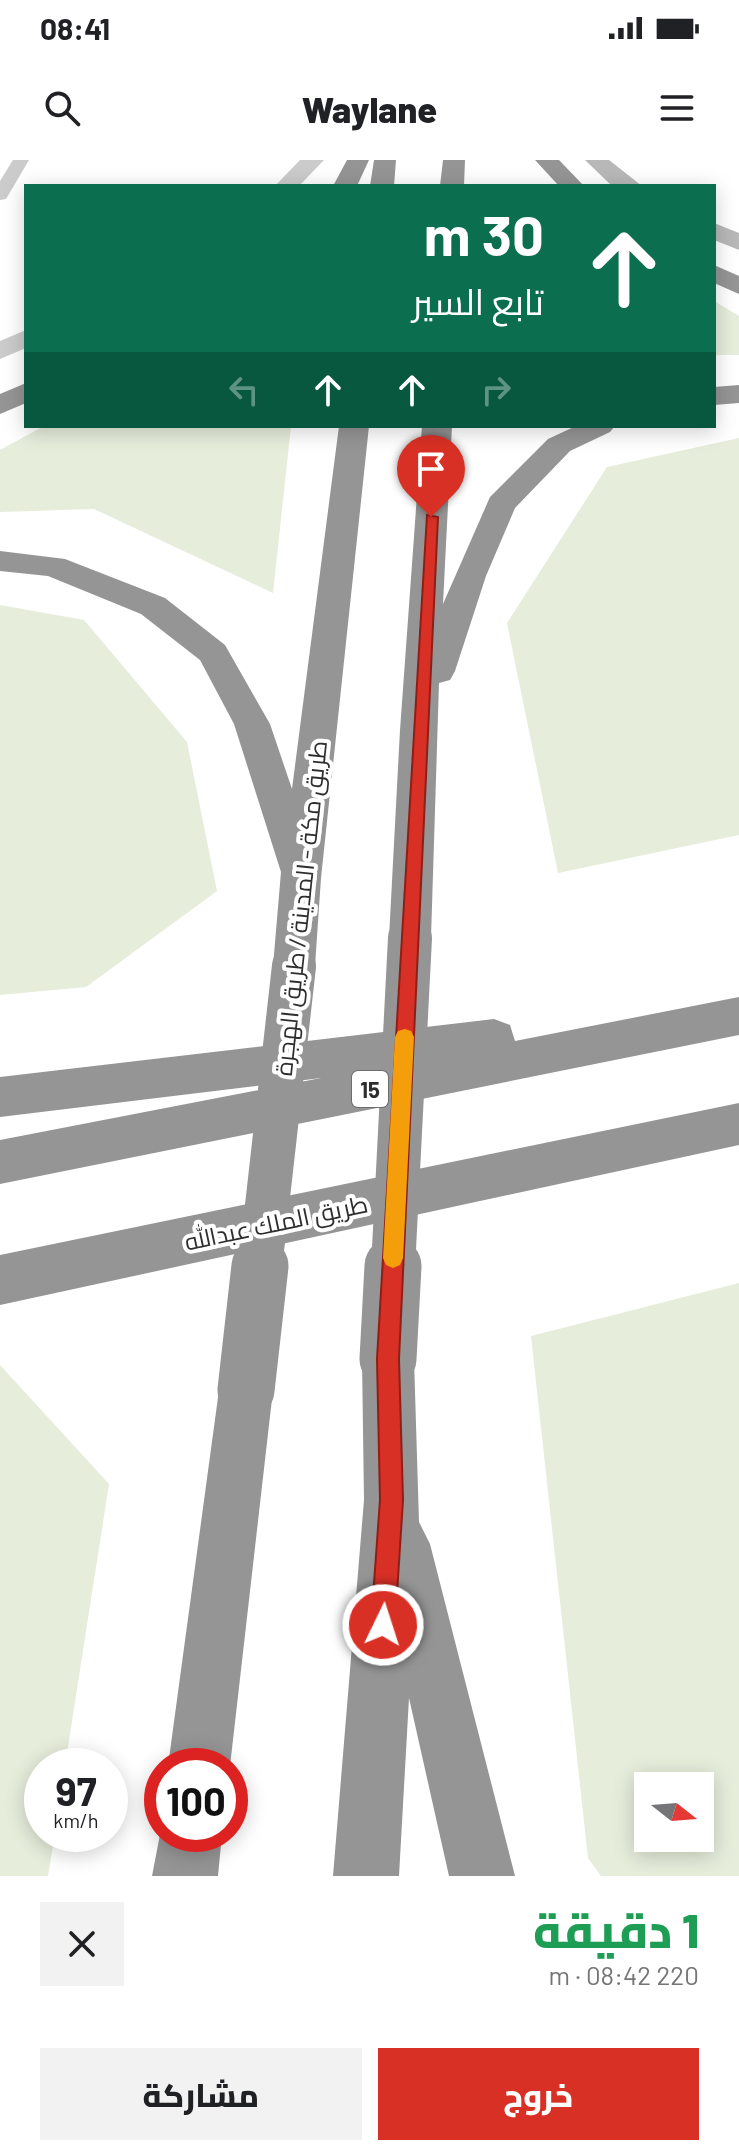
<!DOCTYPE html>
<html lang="ar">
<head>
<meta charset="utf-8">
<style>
  body { margin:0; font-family:Barlow,Cairo,sans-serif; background:#f2f2f2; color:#202124; direction:rtl; height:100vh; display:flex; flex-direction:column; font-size:30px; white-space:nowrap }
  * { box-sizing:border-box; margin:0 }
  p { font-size:26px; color:#757577 }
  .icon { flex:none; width:44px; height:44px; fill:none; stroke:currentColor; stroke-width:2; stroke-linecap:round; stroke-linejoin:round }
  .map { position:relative; height:1716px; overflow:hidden; direction:ltr }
  .drawer { display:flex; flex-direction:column; background:#fff; flex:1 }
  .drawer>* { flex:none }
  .guide { position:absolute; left:24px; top:24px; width:692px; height:244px; border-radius:0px; box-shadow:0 4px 20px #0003; direction:rtl; background:#0b6e4f; color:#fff; overflow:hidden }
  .needle { width:52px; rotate:107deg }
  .fabs { position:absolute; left:634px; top:1612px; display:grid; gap:16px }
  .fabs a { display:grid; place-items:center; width:80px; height:80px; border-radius:0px; background:#fff; box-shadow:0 4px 20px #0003; font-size:40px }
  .speed { position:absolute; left:24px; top:1588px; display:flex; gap:16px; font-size:40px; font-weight:700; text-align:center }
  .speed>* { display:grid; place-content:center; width:104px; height:104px; border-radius:50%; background:#fff; box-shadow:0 4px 20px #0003; line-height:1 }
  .speed small { font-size:20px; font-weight:400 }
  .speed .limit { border:12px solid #d22; background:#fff; color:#111 }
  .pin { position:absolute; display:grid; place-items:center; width:68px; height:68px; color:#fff; margin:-82px -34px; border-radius:50% 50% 50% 0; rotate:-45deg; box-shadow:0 0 8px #0007 }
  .pin .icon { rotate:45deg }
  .me { position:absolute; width:88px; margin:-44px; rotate:4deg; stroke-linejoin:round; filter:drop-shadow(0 0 6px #0008) }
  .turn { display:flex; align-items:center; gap:28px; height:168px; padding:0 40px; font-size:36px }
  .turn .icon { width:104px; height:104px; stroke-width:2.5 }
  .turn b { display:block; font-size:56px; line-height:68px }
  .lanes { display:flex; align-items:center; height:76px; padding:0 40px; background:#0003; justify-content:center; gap:40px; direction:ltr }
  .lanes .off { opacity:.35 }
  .round { display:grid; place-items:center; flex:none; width:84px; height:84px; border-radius:0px; background:#f2f2f2 }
  .summary { display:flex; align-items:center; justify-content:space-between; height:136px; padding:0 40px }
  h1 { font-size:48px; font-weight:800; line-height:60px; color:#1e9e55 }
  .primary-button { display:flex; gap:16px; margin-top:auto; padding:16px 40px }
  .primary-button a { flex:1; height:92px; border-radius:0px; background:#d93025; color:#fff; font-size:32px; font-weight:800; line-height:92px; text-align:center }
  .primary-button a+a { background:#f2f2f2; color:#202124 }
  .status { display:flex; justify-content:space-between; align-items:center; height:56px; padding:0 40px; background:#fff; direction:ltr }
  .status svg { height:22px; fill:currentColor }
  header { display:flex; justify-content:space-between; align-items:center; height:104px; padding:0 40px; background:#fff; font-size:36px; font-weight:800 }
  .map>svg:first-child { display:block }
</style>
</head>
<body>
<div class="status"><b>08:41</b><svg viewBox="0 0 49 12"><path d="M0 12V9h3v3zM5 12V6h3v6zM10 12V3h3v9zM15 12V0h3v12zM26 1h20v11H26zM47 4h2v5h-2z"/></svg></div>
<header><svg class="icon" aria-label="menu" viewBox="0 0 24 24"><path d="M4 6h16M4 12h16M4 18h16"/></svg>Waylane<svg class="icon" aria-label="search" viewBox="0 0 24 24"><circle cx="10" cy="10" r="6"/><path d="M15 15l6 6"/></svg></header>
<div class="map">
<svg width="739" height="1716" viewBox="0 0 739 1716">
  <rect width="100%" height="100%" fill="#fff"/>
  <g fill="#e6eddb" fill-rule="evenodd">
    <path d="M714,141L739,156V195H714Z"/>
    <path d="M44,266H291L273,433L94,349L0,352V290Z"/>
    <path d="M739,278V675L558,713L507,463L607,307Z"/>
    <path d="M0,445L84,460L187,582L217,731L86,827L0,835Z"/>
    <path d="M739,1123V1716H601L588,1698L531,1176ZM700,1626V1678H648V1626Z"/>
    <path d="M0,1205L109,1324L65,1606H42V1674H55L48,1716H0Z"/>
  </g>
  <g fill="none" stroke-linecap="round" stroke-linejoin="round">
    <path fill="#cbcbcb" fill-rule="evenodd" d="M13,0H29L6,39L0,40V21Z"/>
    <g fill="#cbcbcb" fill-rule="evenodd">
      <path d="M300,0H324L299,26H275Z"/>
      <path d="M26,170V188L0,199V181Z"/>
    </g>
    <g fill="#b8b8b8" fill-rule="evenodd">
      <path d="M585,0H609L642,26H612Z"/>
      <path d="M714,63L739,73V90L714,80Z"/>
    </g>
    <g fill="#959595" fill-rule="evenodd">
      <path d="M347,0H369L357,26H333Z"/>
      <path d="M374,0H396L394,26H370Z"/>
      <path d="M443,0H465L464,26H440Z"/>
      <path d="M535,0H559L584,26H559Z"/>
      <path d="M714,105L739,116V134L714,123Z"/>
      <path d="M26,223V243L0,254V234Z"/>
      <path d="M739,225V243L714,245V227Z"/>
      <path d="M339,266H369L321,718L315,806L309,818L294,824L279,818L273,806L281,712L234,564L200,500L141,454L48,416L0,411V391L65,399L165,438L225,485L270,564L292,629Z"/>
      <path d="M422,266H452L443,444L490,337L548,279L576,266H615L610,272L570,291L515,348L486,416L455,511L450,520L439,523L431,778L425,790L410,795L395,790L389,778L400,570Z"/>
      <path d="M739,837V875L0,1024V980L321,918L0,957V917L494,859L510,865L515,881Z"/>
      <path d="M739,943V985L0,1145V1095Z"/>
      <path d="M388,1173L407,1180L414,1199L419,1362L430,1384L515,1716H449L409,1538L399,1716H333L364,1340L362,1199L369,1180Z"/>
      <path d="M246,1203L265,1211L273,1230L230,1606H168L219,1230L227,1211Z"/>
      <path d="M162,1664V1674H222L218,1716H152Z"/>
    </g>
    <g stroke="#959595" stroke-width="44">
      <path d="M260,1108L294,806"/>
      <path d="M393,1108L410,778"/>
    </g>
    <g stroke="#959595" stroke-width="57">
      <path d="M388,1199L393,1106"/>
      <path d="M246,1230L260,1106"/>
    </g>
  </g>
  <path fill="#d93025" stroke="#8d1f18" stroke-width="2" d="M427,355L438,357L399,1199L403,1340L395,1465L392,1474L383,1477L375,1474L371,1465L380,1340L377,1199Z"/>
  <path fill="#f59e0b" d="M405,869L411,871L414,877L403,1098L400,1105L393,1108L386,1105L383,1098L395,877L398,871Z"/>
  <g text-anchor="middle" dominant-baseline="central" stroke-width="8" stroke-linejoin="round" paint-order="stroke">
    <rect fill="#fff" stroke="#6d6d6d" stroke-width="2" x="352" y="911" width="36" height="36" rx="6"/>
    <g font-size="22" font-weight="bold" fill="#2e2e2e">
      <text x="370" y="929">15</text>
    </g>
    <g font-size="24" fill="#2e2e2e" stroke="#fff">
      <text transform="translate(300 748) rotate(-84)">طريق مكة - المدينة / طريق الهجرة</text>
      <text transform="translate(276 1062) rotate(-12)">طريق الملك عبدالله</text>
    </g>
  </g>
</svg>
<div class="fabs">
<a><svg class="needle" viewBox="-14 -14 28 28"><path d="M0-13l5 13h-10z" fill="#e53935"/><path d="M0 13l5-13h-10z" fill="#757577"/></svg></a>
</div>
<div class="speed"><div>97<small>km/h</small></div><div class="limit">100</div></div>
<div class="pin" style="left:431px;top:357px;background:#d93025"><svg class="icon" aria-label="arrive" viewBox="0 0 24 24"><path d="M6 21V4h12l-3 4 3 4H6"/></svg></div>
<svg class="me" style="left:383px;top:1465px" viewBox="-20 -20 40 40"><circle r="17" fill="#d93025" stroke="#fff" stroke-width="3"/><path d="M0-11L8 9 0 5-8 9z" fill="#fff"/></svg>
<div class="guide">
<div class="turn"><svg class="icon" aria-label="ahead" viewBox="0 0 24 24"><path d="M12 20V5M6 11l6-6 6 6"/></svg><div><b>30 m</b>تابع السير</div></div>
<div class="lanes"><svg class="icon off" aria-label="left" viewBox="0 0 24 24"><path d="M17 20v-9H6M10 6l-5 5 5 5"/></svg><svg class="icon" aria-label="ahead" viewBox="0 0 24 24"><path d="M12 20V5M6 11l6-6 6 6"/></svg><svg class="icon" aria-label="ahead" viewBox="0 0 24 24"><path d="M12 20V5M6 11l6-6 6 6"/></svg><svg class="icon off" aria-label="right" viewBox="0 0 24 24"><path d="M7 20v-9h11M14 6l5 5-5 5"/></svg></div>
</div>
</div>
<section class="drawer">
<div class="summary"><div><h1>1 دقيقة</h1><p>220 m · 08:42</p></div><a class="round"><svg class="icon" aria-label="close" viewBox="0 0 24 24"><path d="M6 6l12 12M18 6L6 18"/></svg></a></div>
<div class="primary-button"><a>خروج</a><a>مشاركة</a></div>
</section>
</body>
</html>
